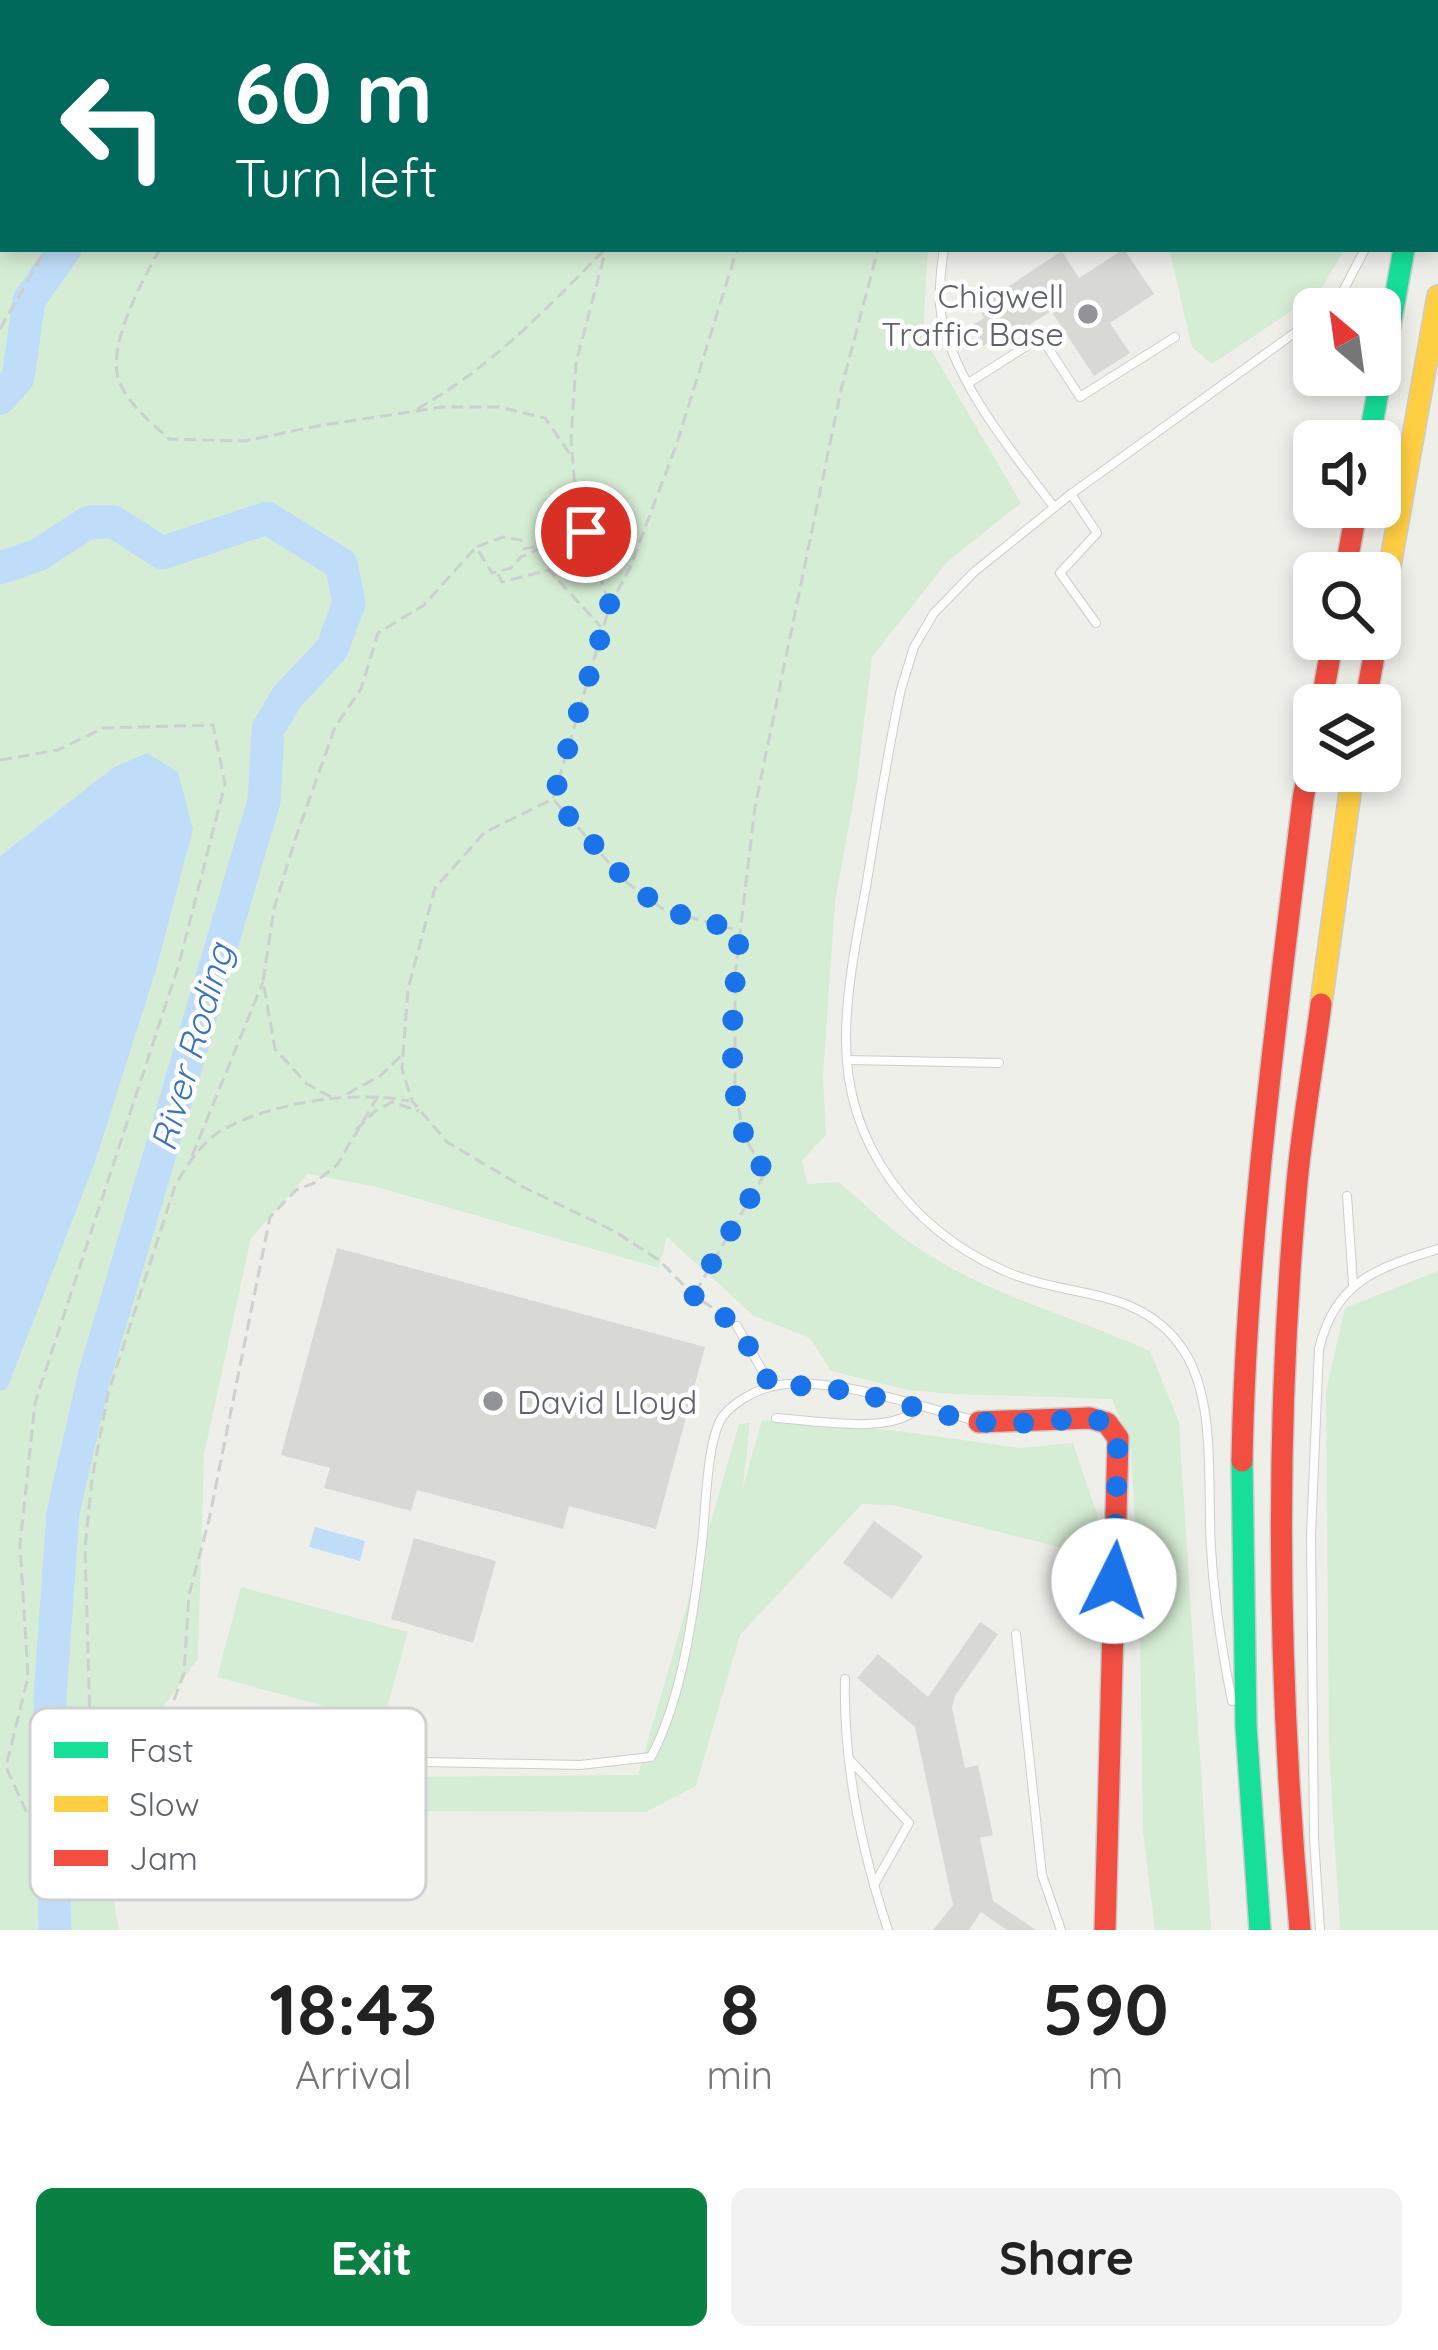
<!DOCTYPE html>
<html lang="en">
<head>
<meta charset="utf-8">
<style>
  body { margin:0; font-family:Quicksand,sans-serif; background:#f2f2f2; color:#222; height:100vh; display:flex; flex-direction:column; font-size:45px; white-space:nowrap }
  * { box-sizing:border-box; margin:0 }
  p { font-size:39px; color:#767676 }
  .icon { flex:none; width:66px; height:66px; fill:none; stroke:currentColor; stroke-width:2; stroke-linecap:round; stroke-linejoin:round }
  .map { position:relative; height:1930px; overflow:hidden }
  .details { display:flex; flex-direction:column; background:#fff; flex:1 }
  .details>* { flex:none }
  .hud { position:absolute; left:0px; top:0px; width:1440px; height:252px; box-shadow:0 6px 18px #0003; background:#00695c; color:#fff; overflow:hidden }
  .needle { width:78px; rotate:331deg }
  .tools { position:absolute; left:1293px; top:288px; display:grid; gap:24px }
  .tools a { display:grid; place-items:center; width:108px; height:108px; border-radius:18px; background:#fff; box-shadow:0 6px 18px #0003; font-size:60px }
  .pin { position:absolute; display:grid; place-items:center; width:102px; height:102px; color:#fff; margin:-51px; border:6px solid #fff; border-radius:50%; box-shadow:0 3px 12px #0007 }
  .me { position:absolute; width:132px; margin:-66px; rotate:4deg; stroke-linejoin:round; filter:drop-shadow(0 0 9px #0008) }
  .turn { display:flex; align-items:center; gap:42px; height:252px; padding:0 36px; font-size:54px }
  .turn .icon { width:156px; height:156px; stroke-width:2.5 }
  .turn b { display:block; font-size:84px; line-height:102px }
  .eta { display:flex; justify-content:space-evenly; align-items:center; height:204px; text-align:center }
  .eta b { font-size:72px; font-weight:800; line-height:84px }
  .primary-button { display:flex; gap:24px; margin-top:auto; padding:24px 36px }
  .primary-button a { flex:1; height:138px; border-radius:18px; background:#0b8043; color:#fff; font-size:48px; font-weight:800; line-height:138px; text-align:center }
  .primary-button a+a { background:#f2f2f2; color:#222 }
  .map>svg:first-child { display:block }
</style>
</head>
<body>
<div class="map">
<svg width="1438" height="1930" viewBox="0 0 1438 1930">
  <rect width="100%" height="100%" fill="#efefea"/>
  <g fill="#d6edd5">
    <path d="M0,0H1137L3,3V249H928L923,336L1021,503L947,562L872,657L857,781L835,902L823,1076L826,1135L802,1161L808,1184L838,1182C865,1203 889,1230 918,1248C990,1296 1073,1316 1150,1351L1179,1422L1211,1930H1155L1143,1832L1140,1624L1131,1449L1112,1399L952,1394L908,1390L831,1371L810,1338L754,1316L667,1237L659,1268L377,1187L308,1174L251,1238L204,1455L198,1659L164,1706L160,1750L212,1769L394,1777L638,1775L739,1424L750,1423L743,1487L762,1420L899,1431L1019,1448L1073,1443L1098,1517L1093,1597L1066,1549L893,1505L862,1504L740,1635L696,1786L646,1812L177,1810L109,1871L119,1930H0V1391L7,1389L147,753L114,767L0,856Z"/>
    <path d="M1169,249H1344L1320,292L1212,364L1192,347Z"/>
    <path d="M1438,1271V1930H1340L1329,1752L1326,1391L1345,1308Z"/>
    <path d="M241,1587L408,1632L383,1722L217,1677Z"/>
  </g>
  <g fill="#bfddf9">
    <path d="M147,753L178,772L193,829L156,970L95,1162L7,1389L0,1391V856L114,767Z"/>
    <path d="M315,1527L365,1541L360,1561L309,1547Z"/>
  </g>
  <g fill="none" stroke-linecap="round" stroke-linejoin="round">
    <g stroke="#bfddf9" stroke-width="33">
      <path d="M374,0L379,3"/>
      <path d="M265,3V0"/>
      <path d="M432,3L435,0"/>
      <path d="M0,398L18,378L29,300L65,249"/>
      <path d="M0,568L38,555L89,522H114L162,553L267,518L341,564L349,603L332,649L287,697L268,729L264,801L94,1377L63,1513L50,1697L55,1930"/>
    </g>
  </g>
  <g fill="#d8d8d5">
    <path d="M1124,249L1154,294L1110,323L1130,353L1094,376L1051,311L1011,337L1006,331L983,346L971,326L984,318L977,307L1062,251L1079,278Z"/>
    <path d="M337,1248L705,1347L656,1529L569,1506L563,1529L417,1490L411,1511L324,1488L330,1468L281,1455Z"/>
    <path d="M874,1521L923,1556L892,1599L843,1563Z"/>
    <path d="M414,1538L496,1561L473,1643L391,1619Z"/>
    <path d="M980,1622L998,1634L955,1696L952,1708L965,1768L978,1765L993,1835L980,1838L993,1901L1036,1930H1007L981,1912L969,1930H933L953,1905L915,1727L857,1678L878,1654L928,1697Z"/>
  </g>
  <g fill="none" stroke-linecap="round" stroke-linejoin="round">
    <g stroke="#cccdcc" stroke-width="10">
      <g id="lane">
        <path d="M1423,3L1424,0"/>
        <path d="M1437,121H1438"/>
        <path d="M944,249C941,268 939,286 940,305C946,372 1014,455 1054,507"/>
        <path d="M1328,309L1342,293L1365,249"/>
        <path d="M970,382L1041,337L1080,397L1175,337"/>
        <path d="M1071,494L1097,533L1060,573L1096,623"/>
        <path d="M848,1060L999,1063"/>
        <path d="M1347,1196L1353,1284"/>
        <path d="M737,1326L771,1386"/>
        <path d="M776,1418C813,1420 894,1436 919,1407"/>
        <path d="M1016,1634L1042,1875L1061,1930"/>
        <path d="M845,1679C843,1765 861,1849 888,1930"/>
        <path d="M1232,1701C1222,1651 1214,1599 1211,1548C1207,1489 1217,1402 1184,1351C1142,1286 1070,1299 1007,1272C912,1231 846,1146 846,1040C846,988 857,937 866,887C877,821 887,755 901,689L914,647L934,613L974,572L1071,494L1314,319"/>
        <path d="M164,1736L376,1761L580,1765L651,1757C683,1697 694,1610 702,1543C706,1512 706,1440 723,1416C733,1403 754,1391 770,1387C823,1372 923,1408 977,1421"/>
        <path d="M849,1759L909,1823L874,1885"/>
        <path d="M1320,1930L1314,1838L1311,1535L1319,1349C1335,1281 1377,1268 1438,1249"/>
      </g>
    </g>
    <g stroke="#cbcccc" stroke-width="24">
      <g id="fast">
        <path d="M1369,441L1404,249"/>
        <path d="M1242,1461L1246,1726L1260,1930"/>
      </g>
    </g>
    <g stroke="#cbcccc" stroke-width="24">
      <g id="slow">
        <path d="M1437,69L1438,64"/>
        <path d="M1380,622L1438,296"/>
        <path d="M1321,1004L1353,771"/>
      </g>
    </g>
    <g stroke="#cbcccc" stroke-width="24">
      <g id="jam">
        <path d="M1345,573L1357,507"/>
        <path d="M1321,705L1333,639"/>
        <path d="M1365,705L1377,639"/>
        <path d="M979,1422L1090,1418L1107,1423L1118,1438L1105,1930"/>
        <path d="M1242,1461C1246,1239 1277,1019 1303,799L1314,741"/>
        <path d="M1300,1930C1278,1685 1274,1439 1296,1194C1301,1130 1313,1067 1321,1004"/>
      </g>
    </g>
    <g stroke="#cbd1ce" stroke-width="3" stroke-dasharray="12 6" stroke-linecap="butt">
      <path d="M610,0V3"/>
      <path d="M719,0L722,3"/>
      <path d="M837,0V3"/>
      <path d="M226,3V0"/>
      <path d="M780,3L783,0"/>
      <path d="M898,3L901,0"/>
      <path d="M160,249C143,279 111,338 117,373C122,400 150,421 169,439L245,441L317,426L442,407H499L545,418L572,457"/>
      <path d="M0,329L46,249"/>
      <path d="M417,409C489,369 548,308 605,249"/>
      <path d="M558,526L586,532L609,604"/>
      <path d="M552,543L524,549L521,540L503,537L476,547L492,573L511,568L521,557L552,543L576,501L571,439L576,363L606,249"/>
      <path d="M498,574L502,582L549,570L601,627"/>
      <path d="M0,760L58,750L103,728L213,725L225,784L179,964L35,1403L20,1545L28,1677L6,1767L31,1822L94,1813L199,1764L206,1754"/>
      <path d="M554,800L625,881L664,910L740,931"/>
      <path d="M347,1094L380,1076L402,1055"/>
      <path d="M331,1097L307,1084L275,1049L263,981L274,909L295,840L335,727L361,689L378,633L424,605L476,547"/>
      <path d="M356,1130L374,1112L392,1102L419,1111"/>
      <path d="M192,1156L263,982"/>
      <path d="M695,1293L765,1173L743,1134L735,1087V975L755,807L841,390L878,249"/>
      <path d="M727,1317L693,1295L659,1260L614,1231L525,1188L447,1142L412,1101L402,1069L408,989L435,888L485,832L553,799L610,605L630,568L677,443L737,249"/>
      <path d="M174,1700L184,1673L189,1595L209,1520L270,1217L296,1190L314,1183L337,1165L378,1096"/>
      <path d="M85,1815L90,1722L85,1548L92,1479L108,1394L175,1186C187,1165 202,1141 224,1129C274,1102 355,1090 409,1101"/>
    </g>
    <use href="#lane" stroke="#fdfdfc" stroke-width="8"/>
    <use href="#fast" stroke="#16e098" stroke-width="21"/>
    <use href="#slow" stroke="#ffcf43" stroke-width="21"/>
    <use href="#jam" stroke="#f24e42" stroke-width="21"/>
  </g>
  <g fill="none" stroke-linecap="round" stroke-linejoin="round">
    <path stroke="#1a73e8" stroke-width="21" stroke-dasharray="0 37.8" d="M586,532L610,605L553,799L626,880L664,910L740,931C734,990 725,1073 743,1131C747,1146 758,1160 765,1173L693,1295L737,1326L771,1386C852,1382 900,1408 976,1421C1012,1427 1053,1420 1090,1418L1107,1423L1118,1438L1114,1581"/>
  </g>
  <g fill="#919396" stroke="#fff" stroke-width="4.5">
    <circle cx="1088" cy="314" r="12"/>
    <circle cx="493" cy="1401" r="12"/>
  </g>
  <g text-anchor="middle" dominant-baseline="central" stroke-width="9" stroke-linejoin="round" paint-order="stroke">
    <g font-size="33" fill="#5e6269" stroke="#fff" text-anchor="end">
      <text x="1064" y="295">Chigwell<tspan x="1064" dy="38">Traffic Base</tspan></text>
      <text x="517" y="1401" text-anchor="start">David Lloyd</text>
    </g>
    <g font-size="36" font-style="italic" fill="#3a73bd" stroke="#fff">
      <text transform="translate(191 1047) rotate(-74)">River Roding</text>
    </g>
  </g>
  <rect x="30" y="1708" width="396" height="192" rx="18" fill="#fff" stroke="#cfd0d2" stroke-width="3"/>
  <rect x="54" y="1742" width="54" height="16" fill="#16e098"/>
  <rect x="54" y="1796" width="54" height="16" fill="#ffcf43"/>
  <rect x="54" y="1850" width="54" height="16" fill="#f24e42"/>
  <g font-size="33" fill="#5e6269">
    <text x="129" y="1762">Fast</text>
    <text x="129" y="1816">Slow</text>
    <text x="129" y="1870">Jam</text>
  </g>
</svg>
<div class="tools">
<a><svg class="needle" viewBox="-14 -14 28 28"><path d="M0-13l5 13h-10z" fill="#e53935"/><path d="M0 13l5-13h-10z" fill="#767676"/></svg></a>
<a><svg class="icon" aria-label="sound" viewBox="0 0 24 24"><path d="M4 9h4l5-4v14l-5-4H4zM17 9q2 3 0 6"/></svg></a>
<a><svg class="icon" aria-label="search" viewBox="0 0 24 24"><circle cx="10" cy="10" r="6"/><path d="M15 15l6 6"/></svg></a>
<a><svg class="icon" aria-label="layers" viewBox="0 0 24 24"><path d="M12 4l9 5-9 5-9-5zM3 14l9 5 9-5"/></svg></a>
</div>
<div class="pin" style="left:586px;top:532px;background:#d93025"><svg class="icon" aria-label="arrive" viewBox="0 0 24 24"><path d="M6 21V4h12l-3 4 3 4H6"/></svg></div>
<svg class="me" style="left:1114px;top:1581px" viewBox="-20 -20 40 40"><circle r="19" fill="#fff"/><path d="M0-13L10 11 0 6-10 11z" fill="#1a73e8"/></svg>
<div class="hud">
<div class="turn"><svg class="icon" aria-label="left" viewBox="0 0 24 24"><path d="M17 20v-9H6M10 6l-5 5 5 5"/></svg><div><b>60 m</b>Turn left</div></div>
</div>
</div>
<section class="details">
<div class="eta">
<div><b>18:43</b><p>Arrival</p></div>
<div><b>8</b><p>min</p></div>
<div><b>590</b><p>m</p></div>
</div>
<div class="primary-button"><a>Exit</a><a>Share</a></div>
</section>
</body>
</html>
